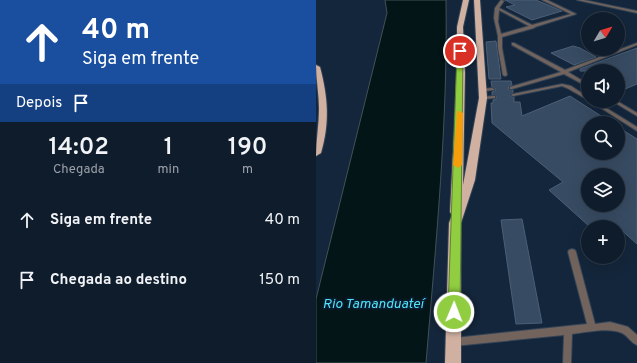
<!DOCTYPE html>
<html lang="pt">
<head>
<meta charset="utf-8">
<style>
  body { margin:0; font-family:Overpass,sans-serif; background:#1d2938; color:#f1f3f6; height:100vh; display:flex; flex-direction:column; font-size:15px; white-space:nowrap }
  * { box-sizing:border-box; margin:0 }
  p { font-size:13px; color:#9ba1a9 }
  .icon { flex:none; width:22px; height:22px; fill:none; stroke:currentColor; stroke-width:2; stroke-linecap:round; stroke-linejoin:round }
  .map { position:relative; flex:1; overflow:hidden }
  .details { display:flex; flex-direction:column; background:#0f1c2c; width:316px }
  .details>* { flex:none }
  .top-card { background:#1a4fa0; color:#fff; overflow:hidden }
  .needle { width:26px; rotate:52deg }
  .tools { position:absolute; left:265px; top:12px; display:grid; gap:8px }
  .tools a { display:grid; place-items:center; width:44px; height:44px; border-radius:50%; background:#0f1c2c; box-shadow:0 4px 16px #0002,0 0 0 1px #2f3a48; font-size:20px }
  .pin { position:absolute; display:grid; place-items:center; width:34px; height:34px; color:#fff; margin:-17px; border:2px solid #fff; border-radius:50%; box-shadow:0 1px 4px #0007 }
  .me { position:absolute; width:44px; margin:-22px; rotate:1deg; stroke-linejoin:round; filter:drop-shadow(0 0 3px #0008) }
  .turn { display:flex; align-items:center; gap:14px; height:84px; padding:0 16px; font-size:18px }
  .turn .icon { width:52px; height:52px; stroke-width:2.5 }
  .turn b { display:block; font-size:28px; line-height:34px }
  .then { display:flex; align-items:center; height:38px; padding:0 16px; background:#0003; gap:8px; font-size:15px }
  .eta { display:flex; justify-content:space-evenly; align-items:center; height:68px; text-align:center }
  .eta b { font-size:24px; font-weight:600; line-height:28px }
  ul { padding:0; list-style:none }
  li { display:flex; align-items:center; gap:12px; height:60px; padding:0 16px }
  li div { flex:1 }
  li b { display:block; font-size:15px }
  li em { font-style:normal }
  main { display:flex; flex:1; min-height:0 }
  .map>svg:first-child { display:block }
</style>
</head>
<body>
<main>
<section class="details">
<div class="top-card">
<div class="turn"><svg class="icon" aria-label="ahead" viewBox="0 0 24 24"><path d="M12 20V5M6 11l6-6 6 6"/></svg><div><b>40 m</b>Siga em frente</div></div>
<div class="then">Depois<svg class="icon" aria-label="arrive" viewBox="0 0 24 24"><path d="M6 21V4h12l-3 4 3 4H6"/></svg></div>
</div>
<div class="eta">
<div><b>14:02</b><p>Chegada</p></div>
<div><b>1</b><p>min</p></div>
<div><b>190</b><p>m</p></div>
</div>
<ul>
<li><svg class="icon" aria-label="ahead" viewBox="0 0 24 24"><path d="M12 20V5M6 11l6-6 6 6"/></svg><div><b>Siga em frente</b></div><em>40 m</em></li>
<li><svg class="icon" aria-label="arrive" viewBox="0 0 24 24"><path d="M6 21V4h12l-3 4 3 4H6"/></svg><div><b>Chegada ao destino</b></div><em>150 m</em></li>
</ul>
</section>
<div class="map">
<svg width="321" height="363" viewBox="0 0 321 363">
  <rect width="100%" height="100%" fill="#14263b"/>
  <path fill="#041518" stroke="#425157" d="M69,0H130C132,121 120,242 110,363H0V299L71,13Z"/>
  <g fill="#374b62" stroke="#4b5f77" fill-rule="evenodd">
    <path d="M189,0H220L246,11L216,20L190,7L199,5Z"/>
    <path d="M180,41L185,79H173L170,42Z"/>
    <path d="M257,46L264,48L280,57L258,65L235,53Z"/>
    <path d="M321,48V84L302,92V71H264V69Z"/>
    <path d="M175,81H195L196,85L193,86L192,89L197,90V92L194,96L198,97V102H204L206,116L254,96L296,123H272V153H302V127L321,139V244L302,227H274L233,190L247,182L176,123L175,103H177V100L180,99V96L176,95V92L179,91L180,89L176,87ZM272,175H302V205H272Z"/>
    <path d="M206,219L226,323L200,324L185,220Z"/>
  </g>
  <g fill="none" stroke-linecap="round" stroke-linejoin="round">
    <g stroke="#324357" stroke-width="2">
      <g id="service">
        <path d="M185,0L188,1L183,8L216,25L255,14L226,0H231L260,14L219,27L218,28L186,37V48L191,75L189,76L187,75L182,48V36L178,18L179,8ZM183,10L213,26L185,34L182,22Z"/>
        <path d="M261,0H268L321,11V13Z"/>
        <path d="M196,43H198L249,70L321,43V45L252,72L272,84V87L248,74L196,89H194V87L245,72L196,45Z"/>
        <path d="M246,84L255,86L272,97V100L251,88L246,86L197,96L195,95L197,94Z"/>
        <path d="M176,88L178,89V90L166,91L164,90L166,89Z"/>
        <path d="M177,96H179V98L167,99L165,98L167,97Z"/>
        <path d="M274,101H279L321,127V131Z"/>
        <path d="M296,101H301L321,113V116Z"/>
        <path d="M256,249L259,250L260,252L279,324L294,322L309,326L312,327L321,335V345C315,343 312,336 306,333C294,327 270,332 256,334L255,363H247L248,335L138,346L135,345L134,342L135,339L138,338L271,324L252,252L253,250Z"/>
      </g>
    </g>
    <g stroke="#324357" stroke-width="2">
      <g id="trunk">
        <path d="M147,0H153L147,27L149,73L147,185L163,98L158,0H164L171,98L159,180L145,223V363H129L133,223L136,215L134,212L141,73V27Z"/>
        <path d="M0,65L4,67C12,97 14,123 5,153L0,156C0,140 3,125 3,109C3,94 0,80 0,65Z"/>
      </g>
    </g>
    <use href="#service" fill="#72645d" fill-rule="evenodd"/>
    <use href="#trunk" fill="#d0b0a0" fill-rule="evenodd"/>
  </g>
  <path fill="#90cd40" stroke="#5e852a" d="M144,49L147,51L144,312L142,316L138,318L134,316L132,312L141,51Z"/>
  <path fill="#f59e0b" d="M141,111H143L147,113L146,165L142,168L137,165Z"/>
  <g text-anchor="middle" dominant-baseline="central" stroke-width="3.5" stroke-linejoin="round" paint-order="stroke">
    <g font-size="14" font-style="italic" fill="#4fe4f7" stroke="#0a1c30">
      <text x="57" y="304">Rio Tamanduateí</text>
    </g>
  </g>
</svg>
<div class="tools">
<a><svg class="needle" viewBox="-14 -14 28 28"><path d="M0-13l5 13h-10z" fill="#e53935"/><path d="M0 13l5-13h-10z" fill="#9ba1a9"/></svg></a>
<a><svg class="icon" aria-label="sound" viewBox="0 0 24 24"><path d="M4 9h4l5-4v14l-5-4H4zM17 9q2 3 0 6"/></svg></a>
<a><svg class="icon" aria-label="search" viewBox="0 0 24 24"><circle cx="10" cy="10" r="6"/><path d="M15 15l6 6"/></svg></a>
<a><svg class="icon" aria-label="layers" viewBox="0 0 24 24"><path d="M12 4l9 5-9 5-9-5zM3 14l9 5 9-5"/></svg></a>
<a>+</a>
</div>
<div class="pin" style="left:144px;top:51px;background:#d93025"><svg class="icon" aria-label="arrive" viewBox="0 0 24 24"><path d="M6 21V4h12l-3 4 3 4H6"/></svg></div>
<svg class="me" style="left:138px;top:312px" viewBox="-20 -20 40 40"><circle r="17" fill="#90cd40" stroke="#fff" stroke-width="3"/><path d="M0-11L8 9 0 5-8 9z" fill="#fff"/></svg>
</div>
</main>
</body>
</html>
